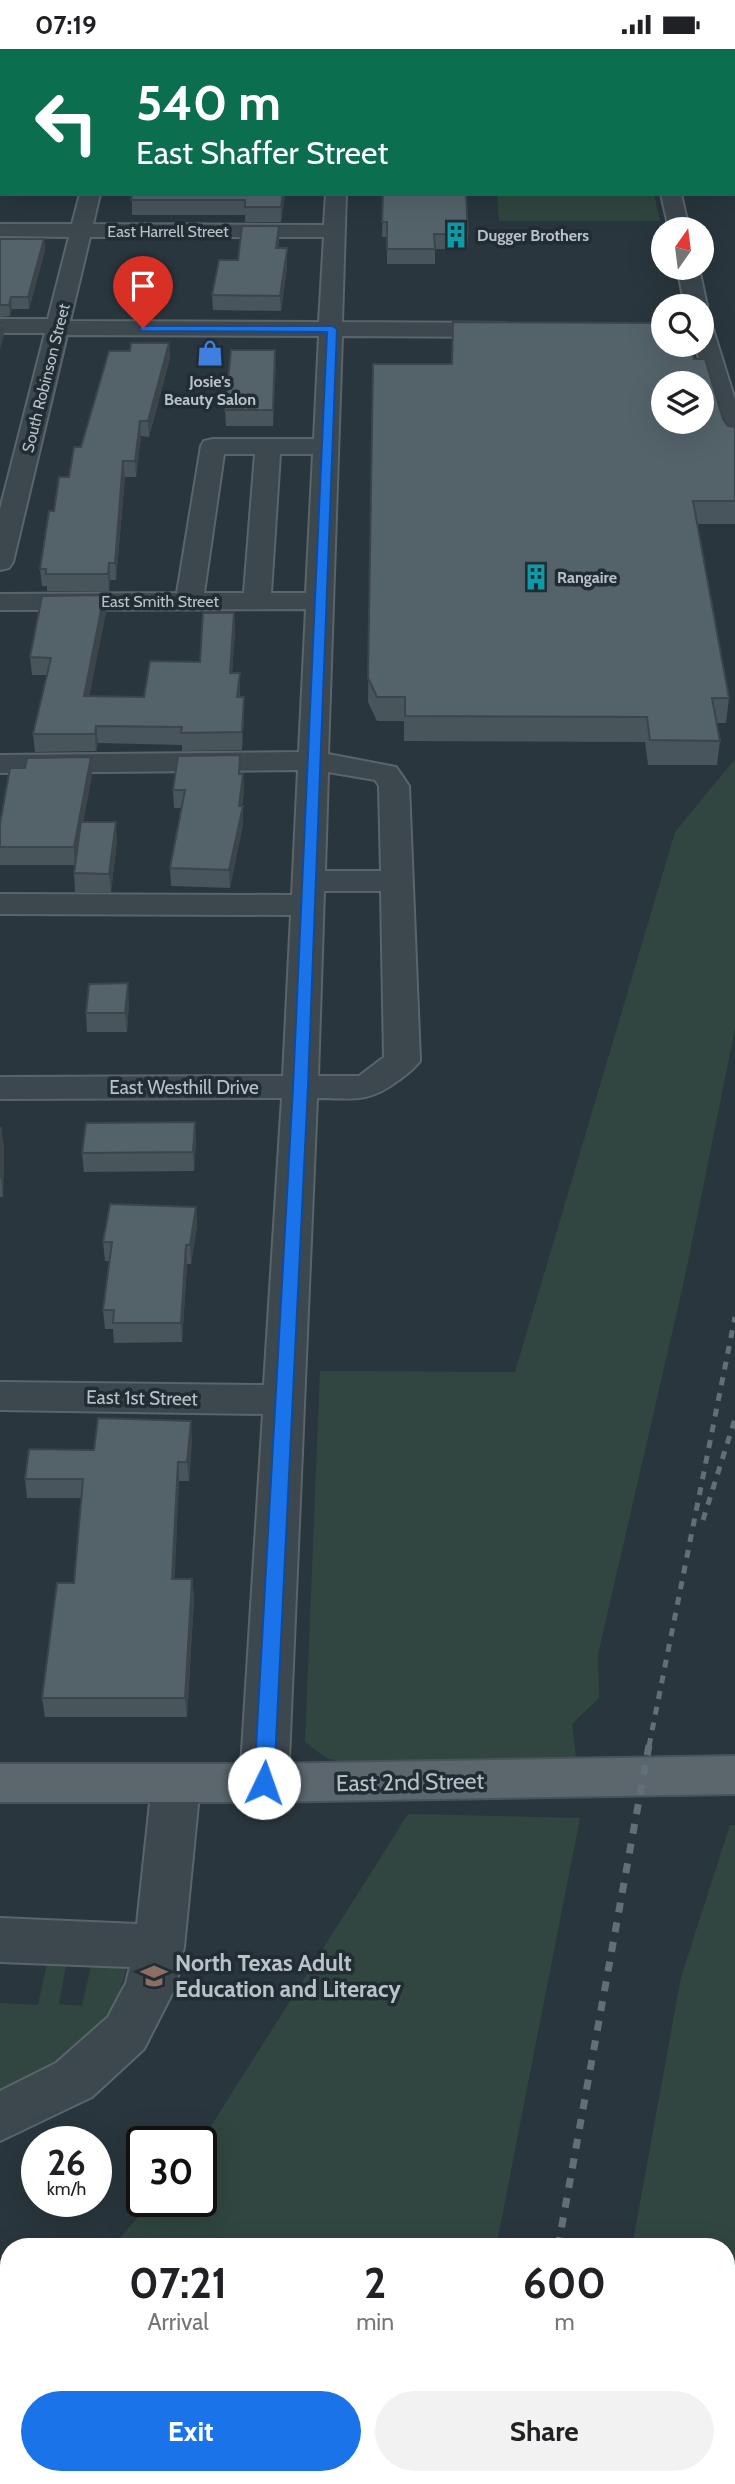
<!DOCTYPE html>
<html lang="en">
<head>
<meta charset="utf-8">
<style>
  body { margin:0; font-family:Cabin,sans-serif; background:#f2f2f2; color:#202124; height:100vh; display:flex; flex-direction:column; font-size:26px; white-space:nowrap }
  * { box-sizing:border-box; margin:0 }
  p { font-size:23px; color:#757577 }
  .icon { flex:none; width:38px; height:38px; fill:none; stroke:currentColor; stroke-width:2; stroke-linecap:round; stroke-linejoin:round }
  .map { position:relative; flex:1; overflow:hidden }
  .panel { position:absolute; left:0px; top:2189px; width:735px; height:247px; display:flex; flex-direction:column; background:#fff; border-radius:28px 28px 0 0; box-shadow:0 7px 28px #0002 }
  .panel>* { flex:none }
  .top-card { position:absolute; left:0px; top:0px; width:735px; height:147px; box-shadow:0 7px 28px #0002; background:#0b6e4f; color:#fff; overflow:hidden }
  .needle { width:46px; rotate:14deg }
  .buttons { position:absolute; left:651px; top:168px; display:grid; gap:14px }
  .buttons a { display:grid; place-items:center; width:63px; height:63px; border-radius:50%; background:#fff; box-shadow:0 7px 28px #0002; font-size:35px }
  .speed { position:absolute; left:21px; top:2077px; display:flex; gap:14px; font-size:35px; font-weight:700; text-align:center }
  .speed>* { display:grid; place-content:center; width:91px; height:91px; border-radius:50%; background:#fff; box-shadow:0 7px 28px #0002; line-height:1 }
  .speed small { font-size:18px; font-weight:400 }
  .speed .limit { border:4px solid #111; border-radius:10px; background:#fff; color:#111 }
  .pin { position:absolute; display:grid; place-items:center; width:60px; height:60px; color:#fff; margin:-72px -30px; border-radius:50% 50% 50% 0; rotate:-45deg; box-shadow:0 0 7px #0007 }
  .pin .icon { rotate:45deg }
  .me { position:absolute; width:77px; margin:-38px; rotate:3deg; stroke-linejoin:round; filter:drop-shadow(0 0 5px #0008) }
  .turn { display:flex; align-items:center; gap:24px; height:147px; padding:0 21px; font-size:32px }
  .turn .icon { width:91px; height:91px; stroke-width:2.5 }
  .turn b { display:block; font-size:49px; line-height:60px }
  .eta { display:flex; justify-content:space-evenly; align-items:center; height:119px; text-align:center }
  .eta b { font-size:42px; font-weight:700; line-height:49px }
  .button { display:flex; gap:14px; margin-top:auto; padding:14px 21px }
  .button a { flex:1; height:80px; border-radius:42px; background:#1a73e8; color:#fff; font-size:28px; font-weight:700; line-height:80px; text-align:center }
  .button a+a { background:#f2f2f2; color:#202124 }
  .status { display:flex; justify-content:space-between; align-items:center; height:49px; padding:0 35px; background:#fff; direction:ltr }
  .status svg { height:19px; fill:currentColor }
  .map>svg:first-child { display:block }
</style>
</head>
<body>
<div class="status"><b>07:19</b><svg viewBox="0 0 49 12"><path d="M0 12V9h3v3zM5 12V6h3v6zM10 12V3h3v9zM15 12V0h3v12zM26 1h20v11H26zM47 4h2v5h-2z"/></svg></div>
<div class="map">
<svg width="735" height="2435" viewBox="0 0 735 2435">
  <rect width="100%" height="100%" fill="#29363d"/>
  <g fill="#314641">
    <path d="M497,145H654L660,172H499Z"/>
    <path d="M735,710V980L684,1232L598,1605L599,1649L572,1675L576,1709L349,1715L326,1709L305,1693L320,1322L515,1323L675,783Z"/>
    <path d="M408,1765L580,1769L496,2198H112L151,2153L201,2152V2093Z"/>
    <path d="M730,1776H735V2435H589L591,2427H726V2198H632L681,1928Z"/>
    <path d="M47,1914L66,1916L59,1955L82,1957L91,1917L126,1920C115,1982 54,2019 0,2040V1954L38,1956Z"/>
    <path d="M9,2321V2427H451L450,2435H0V2331Z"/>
  </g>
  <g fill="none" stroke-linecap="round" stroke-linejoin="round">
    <g stroke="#5a656b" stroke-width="4">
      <g id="minor">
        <rect x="117" y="0" width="18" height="2"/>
        <rect x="629" y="0" width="18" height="2"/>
        <rect x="733" y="14" width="2" height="12"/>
        <rect x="0" y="88" width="2" height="12"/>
        <path d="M80,145H100L93,175L324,176L326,145H346L342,273L505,274L513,276L516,281L513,286L505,288L342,287L328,705L396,718L409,737L420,1012C414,1020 407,1025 399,1031C367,1055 354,1049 317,1049L288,1734L281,1748L264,1753L247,1748L240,1734L263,1365L0,1361V1333L264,1336L282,1049L0,1050V1028L283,1027L291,866L0,865V845L292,846L298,721L0,724V706L299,703L306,560L0,561V545L177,544L201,397L204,392L213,390H314L319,287L67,286L13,513L9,519L0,521V460L45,284H0V270H48L69,188L0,187V175H72ZM90,188H324L319,273L70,272ZM224,405H255L244,544H204ZM280,405H313L306,544H271ZM328,723L375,731L379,737L381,822H325ZM324,842H381L384,1008L359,1027H318Z"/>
        <path d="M661,145H681L689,180H669Z"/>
        <path d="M677,219H699L707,257L704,262H702V257H685Z"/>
        <path d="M702,273L710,275L713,280L735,351V398L726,396L723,391L695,296H702Z"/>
        <path d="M176,1716L193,1721L200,1735L184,1898L176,1937L144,2000L92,2048L0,2092V2042L56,2014L108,1968L126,1934L130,1918L0,1913V1869L137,1875L152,1735L159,1721Z"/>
      </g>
    </g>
    <g stroke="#49535a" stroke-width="4">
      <g id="major">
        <path d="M284,0H314L283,2Z"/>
        <path d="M735,1707V1745L264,1753H0V1715H264Z"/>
      </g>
    </g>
    <use href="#minor" fill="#3c474e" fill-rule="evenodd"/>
    <use href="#major" fill="#5b666d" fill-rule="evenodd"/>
    <g stroke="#636f77" stroke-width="5" stroke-dasharray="8 8" stroke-linecap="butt">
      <path d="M703,1471L735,1370"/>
      <path d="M649,1697L735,1268"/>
    </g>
    <g stroke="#636f77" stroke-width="7" stroke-dasharray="10 10" stroke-linecap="butt">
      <path d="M558,2198L649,1696"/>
      <path d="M515,2435L516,2427"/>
    </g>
  </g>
  <g fill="#48555b">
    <rect x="0" y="12" width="2" height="68"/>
    <path d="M132,145H285L281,173H245V166H132Z"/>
    <path d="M383,145L468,185L467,200H435V215H387V188H382Z"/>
    <path d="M0,190H44L45,201L29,260H12L10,267L0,268Z"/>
    <path d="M279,191L278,199L287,217L281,262L213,261L212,246L238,211Z"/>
    <path d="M657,278L694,310L723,370L728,377L735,378V475H697L729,649L726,674H717L720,692L717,716H648L645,693L404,692V672H377L368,653L373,315H452Z"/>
    <path d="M169,294L170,309L149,388L141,387L136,428H125L116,531H110L109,542H47V537H42L40,520L54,462L81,398L130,302Z"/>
    <path d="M275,301L273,377H226L225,361Z"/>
    <path d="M104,546L106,563L89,647L144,648L200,613L234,564L235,581L232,624H240V648L244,666L242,701L182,702V696L98,694L96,702L35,703L33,685L47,626H32L30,608Z"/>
    <path d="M91,708L92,726L83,773L117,791L111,843H75L74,824L75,816H0V775L25,719Z"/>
    <path d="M241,725H243L244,742L242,757L243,775L230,839L171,837L170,819L182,759H174L173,741Z"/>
    <path d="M129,953L127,983H87L86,964Z"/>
    <path d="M195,1073L196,1092L194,1122L84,1123L82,1104Z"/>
    <path d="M0,1079L4,1098L3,1148H0Z"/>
    <path d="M196,1158L197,1177L191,1215H187L182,1293L114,1294L113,1280H105L103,1261L109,1212H105L103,1193Z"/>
    <path d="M192,1391L189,1432H179L174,1530H192L194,1549L187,1668H45L42,1649L74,1534L81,1449H27L25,1430L94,1401Z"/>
  </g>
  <g fill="#3b454a">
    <path d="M0,0H1L2,8V11L0,12Z"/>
    <path d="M283,145H285L281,173V158Z"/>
    <path d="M279,177V191L276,213V199Z"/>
    <path d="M44,190L45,201L29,260L28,248Z"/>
    <path d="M287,202V217L281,262L280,247Z"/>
    <path d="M11,248L12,260L10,267L9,256Z"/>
    <path d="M3,275L4,287L0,300V285Z"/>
    <path d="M169,294L170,309L149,388L148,372Z"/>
    <path d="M275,301L276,317L273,377V361Z"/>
    <path d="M140,372L141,387L136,428L135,412Z"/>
    <path d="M123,412L125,428L116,531L115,514Z"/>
    <path d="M109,514L110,531L109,542L108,525Z"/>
    <path d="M104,546L106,563L86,665L84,647Z"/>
    <path d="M234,564L235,581L231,641L230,624Z"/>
    <path d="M240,624V641L238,666L237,648Z"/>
    <path d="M244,648V666L242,701V683Z"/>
    <path d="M96,677L98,694L96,702L95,685Z"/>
    <path d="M91,708L92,726L75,816L74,798Z"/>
    <path d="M243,725L244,742L240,767L243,757V775L230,839L229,821Z"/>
    <path d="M116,773L117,791L111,843L109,825Z"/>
    <path d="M128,934L129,953L127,983L125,964Z"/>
    <path d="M195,1073L196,1092L194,1122L193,1103Z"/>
    <path d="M1,1079L4,1098L3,1148L1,1128Z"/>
    <path d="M196,1158L197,1177L191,1215L190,1196Z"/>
    <path d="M186,1196L187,1215L182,1293L181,1274Z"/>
    <path d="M191,1372L192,1391L189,1432L187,1413Z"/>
    <path d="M178,1413L179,1432L174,1549L172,1530Z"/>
    <path d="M192,1530L194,1549L187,1668L185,1649Z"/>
  </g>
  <g fill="#54636a" stroke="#3b454a" stroke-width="2" fill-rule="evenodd">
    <rect x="3" y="0" width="100" height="2"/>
    <rect x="162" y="0" width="77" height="2"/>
    <rect x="0" y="12" width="2" height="54"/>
    <path d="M132,145H283L281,158H245V151H131Z"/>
    <path d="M383,145H466L468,185H434L435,200H387V173H382Z"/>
    <path d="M242,177H279L276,199H287V202L280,247L212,246L219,211H238Z"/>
    <path d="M0,190H44L28,248H11L9,256H0Z"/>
    <path d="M453,273L656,274L657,278H663V296H691L694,310H705L723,370L728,377L735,378V452H693L729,649H712L720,692L650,691L647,668L405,667V648H377L368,629L373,315H452ZM663,334H702V373H663Z"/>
    <path d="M0,274L3,275L0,285Z"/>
    <path d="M131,294H169L148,372H140L135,412H123L115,514H109L108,525H46V520H40L49,462H54L59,428H69L74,398H81L109,302H130Z"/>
    <path d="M231,301H275L273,361H225Z"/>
    <path d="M104,546L84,647L144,648L150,612L200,613L203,564H234L230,624H240L237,648H244L242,683L181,684L182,678L96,677L95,685H33L51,609L30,608L42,547Z"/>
    <path d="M240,706L239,725H243L239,757H243L229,821L170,819L185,741H173L178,707Z"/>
    <path d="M91,708L74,798H0V775L10,719H25L27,709Z"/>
    <path d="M81,773H116L109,825L74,824Z"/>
    <path d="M128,934L125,964H86L89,935Z"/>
    <path d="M195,1073L193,1103L82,1104L86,1074Z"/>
    <rect x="0" y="1079" width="1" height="49"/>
    <path d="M110,1155L196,1158L190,1196H186L181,1274H113L114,1261H103L112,1193H103Z"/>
    <path d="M98,1369L191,1372L187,1413H178L172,1530H192L185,1649H42L57,1534H74L83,1430H25L29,1400L94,1401Z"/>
  </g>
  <path fill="#1a73e8" stroke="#114b97" stroke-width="2" d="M140,277H332L337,280L308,1038L274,1734L271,1740L264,1742L257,1740L254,1734L293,1038L327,283L143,282L140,281Z"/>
  <defs>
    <g id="building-bare" transform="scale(2.1)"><path d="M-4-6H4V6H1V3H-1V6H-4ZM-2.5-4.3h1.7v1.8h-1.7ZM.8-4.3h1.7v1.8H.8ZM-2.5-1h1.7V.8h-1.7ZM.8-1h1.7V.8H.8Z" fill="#0f9aa8" stroke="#212c33" stroke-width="2.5" paint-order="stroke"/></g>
    <g id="shop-bare" transform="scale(2.1)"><path d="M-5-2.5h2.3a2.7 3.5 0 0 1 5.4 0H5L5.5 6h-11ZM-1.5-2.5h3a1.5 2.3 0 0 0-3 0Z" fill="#3f7fe0" stroke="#212c33" stroke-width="2.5" paint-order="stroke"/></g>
    <g id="school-bare" transform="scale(2.1)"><path d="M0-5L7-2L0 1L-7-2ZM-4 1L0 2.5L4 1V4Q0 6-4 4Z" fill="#8d6e63" stroke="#212c33" stroke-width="2.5" paint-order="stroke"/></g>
  </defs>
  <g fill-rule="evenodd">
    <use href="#building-bare" x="456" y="186"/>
    <use href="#shop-bare" x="210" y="304"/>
    <use href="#building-bare" x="536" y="528"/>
    <use href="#school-bare" x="154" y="1927"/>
  </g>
  <g text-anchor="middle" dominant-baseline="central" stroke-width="7" stroke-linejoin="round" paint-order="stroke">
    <g font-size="16" fill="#b9c2c8" stroke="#212c33">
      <text x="168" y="182">East Harrell Street</text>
      <text transform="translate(46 329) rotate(-76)">South Robinson Street</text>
      <text x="160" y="552">East Smith Street</text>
    </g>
    <g font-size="16" font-weight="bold" fill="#b9c2c8" stroke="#212c33" text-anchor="start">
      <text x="477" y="186">Dugger Brothers</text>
      <text x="210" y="332" text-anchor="middle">Josie's<tspan x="210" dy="18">Beauty Salon</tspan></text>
      <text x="557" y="528">Rangaire</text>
    </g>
    <g font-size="19" fill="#b9c2c8" stroke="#212c33">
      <text x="184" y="1038">East Westhill Drive</text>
      <text transform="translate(142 1349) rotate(1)">East 1st Street</text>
    </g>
    <g font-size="23" fill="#b9c2c8" stroke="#212c33">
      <text transform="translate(410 1733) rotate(-1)">East 2nd Street</text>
    </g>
    <g font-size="23" font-weight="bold" fill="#b9c2c8" stroke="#212c33" text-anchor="start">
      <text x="175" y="1914">North Texas Adult<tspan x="175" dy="26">Education and Literacy</tspan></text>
    </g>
  </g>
</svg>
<div class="buttons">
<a><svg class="needle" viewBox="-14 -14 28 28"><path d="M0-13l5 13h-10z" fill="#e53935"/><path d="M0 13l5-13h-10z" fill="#757577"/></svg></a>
<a><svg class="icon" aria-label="search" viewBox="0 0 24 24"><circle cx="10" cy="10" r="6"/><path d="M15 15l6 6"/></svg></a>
<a><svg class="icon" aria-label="layers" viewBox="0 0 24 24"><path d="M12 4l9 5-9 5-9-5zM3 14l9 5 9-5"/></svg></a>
</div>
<div class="speed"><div>26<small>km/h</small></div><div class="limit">30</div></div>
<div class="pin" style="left:143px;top:279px;background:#d93025"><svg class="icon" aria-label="arrive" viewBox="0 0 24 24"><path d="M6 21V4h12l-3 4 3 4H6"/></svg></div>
<svg class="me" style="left:264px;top:1734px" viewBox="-20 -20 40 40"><circle r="19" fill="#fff"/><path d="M0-13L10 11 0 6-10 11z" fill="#1a73e8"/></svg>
<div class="top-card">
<div class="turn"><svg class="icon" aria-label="left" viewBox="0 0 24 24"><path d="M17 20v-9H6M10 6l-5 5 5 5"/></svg><div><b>540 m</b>East Shaffer Street</div></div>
</div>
<section class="panel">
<div class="eta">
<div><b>07:21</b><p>Arrival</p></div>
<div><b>2</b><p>min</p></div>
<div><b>600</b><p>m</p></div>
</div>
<div class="button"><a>Exit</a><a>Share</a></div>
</section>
</div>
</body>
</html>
